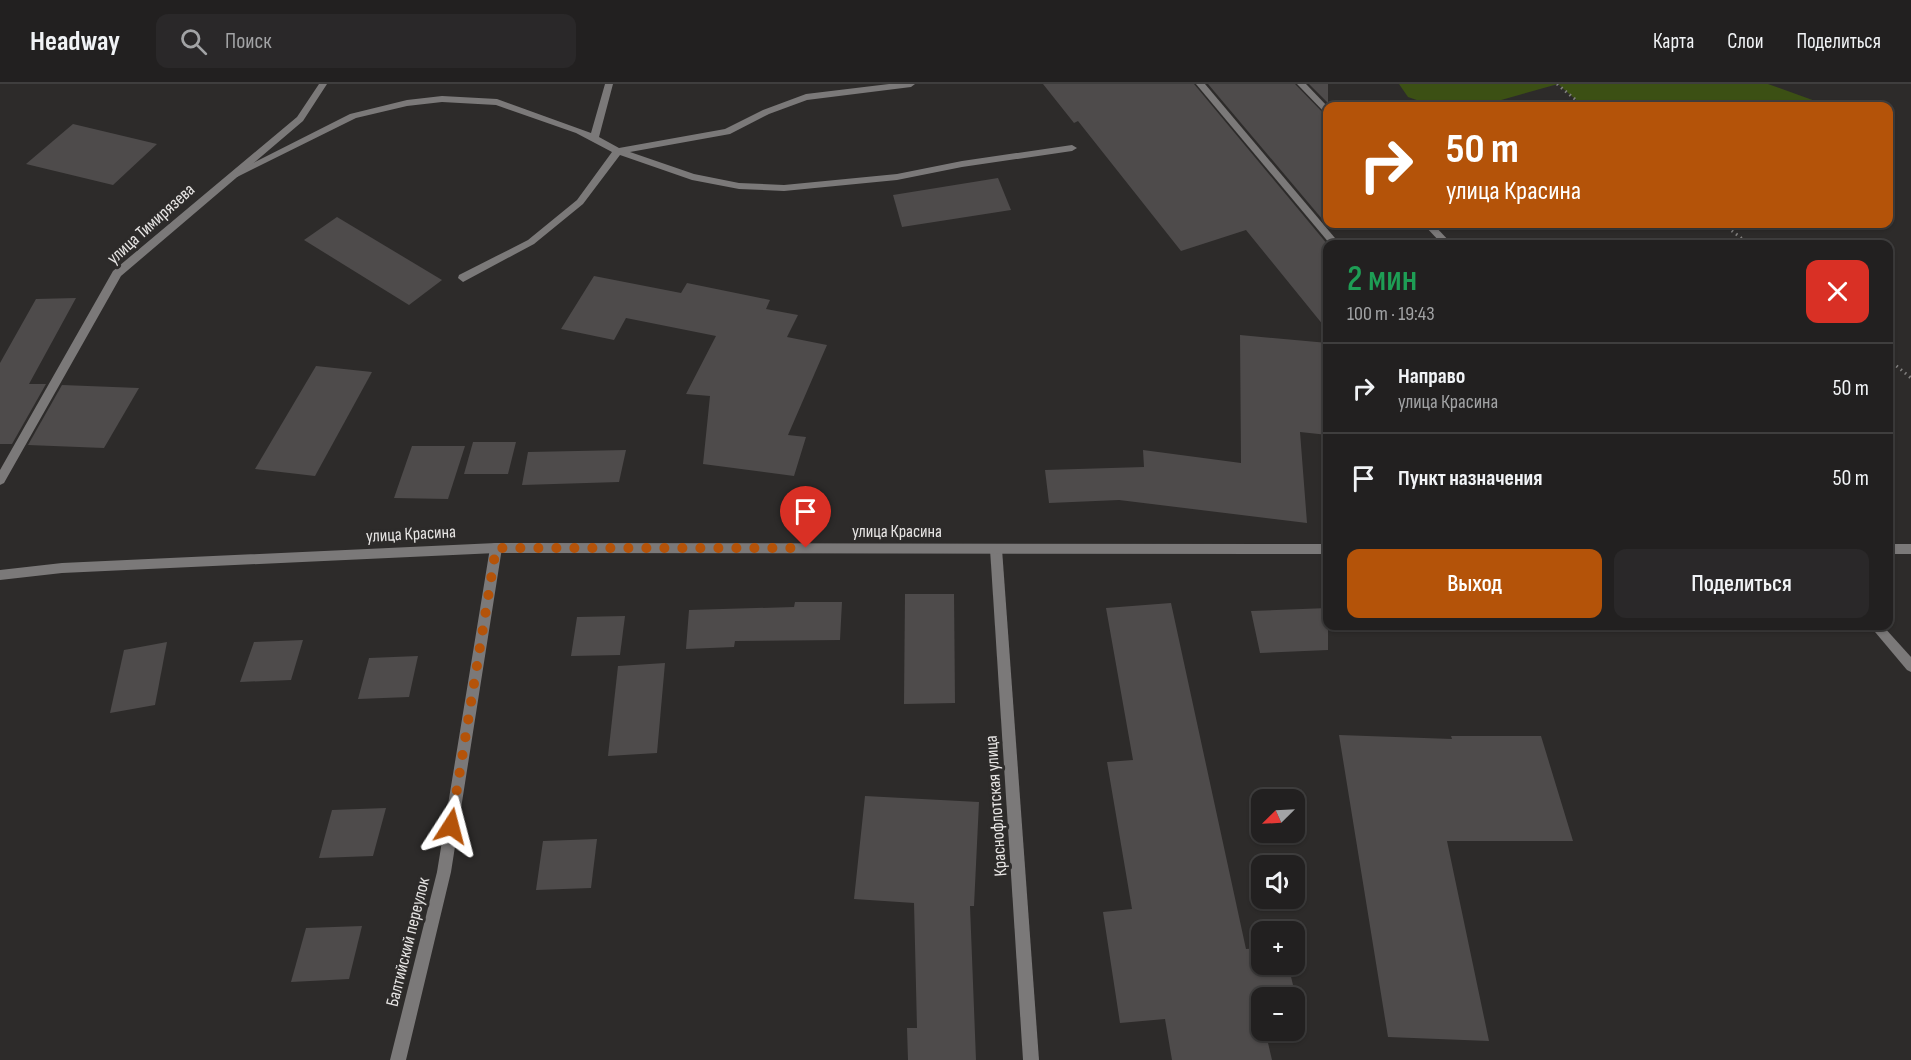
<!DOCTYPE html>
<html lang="ru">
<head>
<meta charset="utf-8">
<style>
  body { margin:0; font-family:"Sofia Sans Condensed",sans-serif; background:#2a2829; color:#f1f3f6; height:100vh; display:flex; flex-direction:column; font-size:22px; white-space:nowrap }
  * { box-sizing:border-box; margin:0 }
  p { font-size:20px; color:#a2a3a5 }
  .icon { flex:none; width:33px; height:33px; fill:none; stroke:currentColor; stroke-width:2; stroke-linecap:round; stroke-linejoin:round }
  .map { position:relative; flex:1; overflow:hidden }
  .drawer { position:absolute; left:1323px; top:156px; width:570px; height:390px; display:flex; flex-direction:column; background:#222020; border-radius:12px; box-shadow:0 2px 4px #0004,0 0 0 2px #3f3e3e }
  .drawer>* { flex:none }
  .guide { position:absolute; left:1323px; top:18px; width:570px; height:126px; border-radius:12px; box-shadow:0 2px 4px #0004,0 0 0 2px #3f3e3e; background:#b45309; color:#fff; overflow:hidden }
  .needle { width:39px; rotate:246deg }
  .buttons { position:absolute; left:1251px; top:705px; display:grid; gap:12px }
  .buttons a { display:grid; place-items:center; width:54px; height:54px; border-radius:12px; background:#222020; box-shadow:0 2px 4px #0004,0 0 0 2px #3f3e3e; font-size:30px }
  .pin { position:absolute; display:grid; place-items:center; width:51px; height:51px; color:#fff; margin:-62px -26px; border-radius:50% 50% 50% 0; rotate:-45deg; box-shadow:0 0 6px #0007 }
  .pin .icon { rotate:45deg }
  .me { position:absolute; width:66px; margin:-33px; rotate:9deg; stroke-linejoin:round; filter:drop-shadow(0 0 4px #0008) }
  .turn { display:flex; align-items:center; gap:21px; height:126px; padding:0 24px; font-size:27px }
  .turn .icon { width:78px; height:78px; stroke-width:2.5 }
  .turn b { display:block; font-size:42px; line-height:51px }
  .round { display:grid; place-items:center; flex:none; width:63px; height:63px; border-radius:12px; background:#2a2829 }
  .head { display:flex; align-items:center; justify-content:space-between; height:102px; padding:0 24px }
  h1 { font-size:36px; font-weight:600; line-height:45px; color:#1e9e55 }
  .action { display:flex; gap:12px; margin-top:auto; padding:12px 24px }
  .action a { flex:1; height:69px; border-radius:12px; background:#b45309; color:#fff; font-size:24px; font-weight:600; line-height:69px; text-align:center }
  .action a+a { background:#2a2829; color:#f1f3f6 }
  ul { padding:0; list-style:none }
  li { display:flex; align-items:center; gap:18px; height:90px; padding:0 24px; border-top:2px solid #3f3e3e }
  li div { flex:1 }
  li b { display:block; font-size:22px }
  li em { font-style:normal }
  header { display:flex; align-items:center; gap:36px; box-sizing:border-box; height:84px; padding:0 30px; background:#222020; border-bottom:2px solid #3f3e3e }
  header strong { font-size:28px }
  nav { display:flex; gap:33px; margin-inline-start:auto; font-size:21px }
  .search { width:420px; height:54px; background:#2a2829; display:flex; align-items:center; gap:15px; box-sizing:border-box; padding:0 21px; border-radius:12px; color:#a2a3a5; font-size:22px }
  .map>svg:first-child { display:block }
</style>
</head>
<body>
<header>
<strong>Headway</strong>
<div class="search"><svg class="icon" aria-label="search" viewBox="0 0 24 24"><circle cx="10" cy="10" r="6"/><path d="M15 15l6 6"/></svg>Поиск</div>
<nav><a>Карта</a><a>Слои</a><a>Поделиться</a></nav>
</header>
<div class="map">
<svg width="1911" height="976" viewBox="0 0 1911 976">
  <rect width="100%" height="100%" fill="#2d2b2a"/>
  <path fill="#3c5014" d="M1399,0H1768L1829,22H1755L1741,16L1716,22H1583L1558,0L1480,22H1434L1408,13Z"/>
  <g fill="#4e4b4b">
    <path d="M1043,0H1194L1328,161V247L1246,146L1181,167L1078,37L1074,39Z"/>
    <path d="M1208,0H1295L1328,34V142Z"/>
    <path d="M1309,0H1328V19Z"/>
    <path d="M73,40L157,60L113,101L26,80Z"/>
    <path d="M998,94L1011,126L902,143L893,111Z"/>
    <path d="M337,133L442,196L409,221L304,156Z"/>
    <path d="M594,192L681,209L687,199L770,216L766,225L798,231L787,253L827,261L788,351L806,353L794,392L703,380L710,312L686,310L716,252L626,234L614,256L561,245Z"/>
    <path d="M76,214L29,300H46L12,360H0V279L36,215Z"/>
    <path d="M1240,251L1328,259V351L1300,348L1307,439L1119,416L1049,419L1045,386L1144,383L1143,366L1241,379Z"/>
    <path d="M316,282L372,288L315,392L255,385Z"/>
    <path d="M62,301L139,304L104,364L28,361Z"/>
    <path d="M473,358H516L508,390H464Z"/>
    <path d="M412,362H465L448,415L394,414Z"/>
    <path d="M626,366L619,398L522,401L528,368Z"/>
    <path d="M905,510H954L955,619L904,620Z"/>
    <path d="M795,518H842L840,556L735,557L734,563L686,565L689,526L794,523Z"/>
    <path d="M1171,519L1246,865L1262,864V880H1288L1298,922L1294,923V914H1262V946H1265L1272,976H1172L1165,935L1120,939L1103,828L1132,825L1107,678L1133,676L1106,524Z"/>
    <path d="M1328,524V566L1260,569L1251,527Z"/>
    <path d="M625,532L620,571L571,572L577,533Z"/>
    <path d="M303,556L291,596L240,598L254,558Z"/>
    <path d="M167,558L155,621L110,629L124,566Z"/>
    <path d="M418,572L409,613L358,615L369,574Z"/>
    <path d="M665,579L657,669L608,672L618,582Z"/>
    <path d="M1339,651L1452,655L1451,652H1541L1573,757H1447L1489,957L1388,953Z"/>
    <path d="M865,712L979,718L974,822H970L976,976H908L907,944H917L914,819L854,815Z"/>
    <path d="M386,724L373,772L319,774L332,726Z"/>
    <path d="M597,755L591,804L536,806L543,757Z"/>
    <path d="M362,842L349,895L291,898L306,844Z"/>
  </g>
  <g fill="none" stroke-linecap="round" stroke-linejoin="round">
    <g stroke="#82807f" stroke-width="3" stroke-dasharray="1.5 4" stroke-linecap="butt">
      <path d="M1557,0L1583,22"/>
      <path d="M1723,140L1749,160"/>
      <path d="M1888,275L1911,294"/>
    </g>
    <g fill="#7b7979" fill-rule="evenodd">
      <path d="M605,0H613L599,53L619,64L725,45L763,26L806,10L889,0H915L911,3L807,16L769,30L730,50L630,68L694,90L739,99L784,101L897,90L962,77L1072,61L1077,64L1072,67L962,83L897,96L784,107L739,105L692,96L620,71L583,120L534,160L463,198L458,194L459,191L528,156L577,116L612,68L576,49L496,21L442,18L407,22L356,34L237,93H231L229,91L350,30L407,16L442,12L497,15L591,49Z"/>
      <path d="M1196,0H1205L1340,160H1330Z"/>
      <path d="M1297,0H1306L1328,23V32Z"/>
      <path d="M1423,140H1433L1452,160H1442Z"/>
      <path d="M1870,542H1883L1911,573V588L1907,586Z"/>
    </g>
    <g fill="#7b7979" fill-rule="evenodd">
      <path d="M319,0H327L303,37L121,192L4,399L0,401V386L113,187L297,33Z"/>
      <path d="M496,459L500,460L502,464L451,788L406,976H390L437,788L490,464L492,460Z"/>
      <path d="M996,460L1000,461L1002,465L1039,976H1023L990,465L992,461Z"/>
    </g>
    <g fill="#7b7979" fill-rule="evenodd">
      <path d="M496,459L1328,460V470L496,469L62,489L0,496V486L62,479Z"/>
      <rect x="1888" y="460" width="23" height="10"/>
    </g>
  </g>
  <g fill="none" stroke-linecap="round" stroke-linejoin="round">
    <path stroke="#b45309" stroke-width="10" stroke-dasharray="0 18" d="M451,742L496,464H806"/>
  </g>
  <g text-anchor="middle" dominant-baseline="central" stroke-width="6" stroke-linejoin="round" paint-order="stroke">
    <g font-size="18" fill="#e6e4e3" stroke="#2d2b2a">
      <text transform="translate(151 140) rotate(-42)">улица Тимирязева</text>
      <text x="897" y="447">улица Красина</text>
      <text transform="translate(411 450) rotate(-3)">улица Красина</text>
      <text transform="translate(996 722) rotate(-94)">Краснофлотская улица</text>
      <text transform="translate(408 858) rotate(-76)">Балтийский переулок</text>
    </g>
  </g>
</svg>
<div class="buttons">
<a><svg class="needle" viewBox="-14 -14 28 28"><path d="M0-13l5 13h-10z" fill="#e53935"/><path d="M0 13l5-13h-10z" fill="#a2a3a5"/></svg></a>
<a><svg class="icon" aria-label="sound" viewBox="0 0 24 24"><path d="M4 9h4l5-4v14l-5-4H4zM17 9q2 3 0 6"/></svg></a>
<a>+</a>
<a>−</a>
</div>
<div class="pin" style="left:806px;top:464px;background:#d93025"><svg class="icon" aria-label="arrive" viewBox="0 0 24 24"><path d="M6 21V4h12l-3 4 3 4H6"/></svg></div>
<svg class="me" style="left:451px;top:742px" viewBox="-20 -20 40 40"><path d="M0-17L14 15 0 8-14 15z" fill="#b45309" stroke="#fff" stroke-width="4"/></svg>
<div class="guide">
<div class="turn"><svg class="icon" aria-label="right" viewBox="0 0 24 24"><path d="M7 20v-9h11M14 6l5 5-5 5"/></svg><div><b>50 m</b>улица Красина</div></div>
</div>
<section class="drawer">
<div class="head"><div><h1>2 мин</h1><p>100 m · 19:43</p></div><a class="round" style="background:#d93025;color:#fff"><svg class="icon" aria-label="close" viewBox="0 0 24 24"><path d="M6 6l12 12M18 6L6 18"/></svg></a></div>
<ul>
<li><svg class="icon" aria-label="right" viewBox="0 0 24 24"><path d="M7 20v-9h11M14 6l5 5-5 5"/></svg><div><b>Направо</b><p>улица Красина</p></div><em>50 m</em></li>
<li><svg class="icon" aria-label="arrive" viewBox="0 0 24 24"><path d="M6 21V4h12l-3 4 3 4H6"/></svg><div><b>Пункт назначения</b></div><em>50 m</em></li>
</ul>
<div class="action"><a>Выход</a><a>Поделиться</a></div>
</section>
</div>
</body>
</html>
